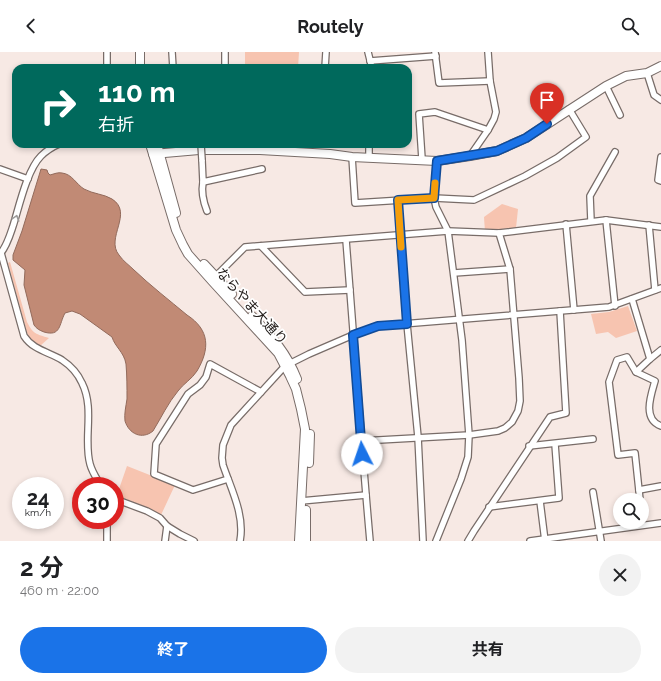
<!DOCTYPE html>
<html lang="ja">
<head>
<meta charset="utf-8">
<style>
  body { margin:0; font-family:Raleway,"Noto Sans JP",sans-serif; background:#f2f2f2; color:#202124; height:100vh; display:flex; flex-direction:column; font-size:15px; white-space:nowrap }
  * { box-sizing:border-box; margin:0 }
  p { font-size:13px; color:#757577 }
  .icon { flex:none; width:22px; height:22px; fill:none; stroke:currentColor; stroke-width:2; stroke-linecap:round; stroke-linejoin:round }
  .map { position:relative; height:489px; overflow:hidden }
  .panel { display:flex; flex-direction:column; background:#fff; flex:1 }
  .panel>* { flex:none }
  .hud { position:absolute; left:12px; top:12px; width:400px; height:84px; border-radius:12px; box-shadow:0 2px 6px #0003; background:#00695c; color:#fff; overflow:hidden }
  .controls { position:absolute; left:613px; top:441px; display:grid; gap:8px }
  .controls a { display:grid; place-items:center; width:36px; height:36px; border-radius:50%; background:#fff; box-shadow:0 2px 6px #0003; font-size:20px }
  .speed { position:absolute; left:12px; top:425px; display:flex; gap:8px; font-size:20px; font-weight:700; text-align:center }
  .speed>* { display:grid; place-content:center; width:52px; height:52px; border-radius:50%; background:#fff; box-shadow:0 2px 6px #0003; line-height:1 }
  .speed small { font-size:10px; font-weight:400 }
  .speed .limit { border:6px solid #d22; background:#fff; color:#111 }
  .pin { position:absolute; display:grid; place-items:center; width:34px; height:34px; color:#fff; margin:-41px -17px; border-radius:50% 50% 50% 0; rotate:-45deg; box-shadow:0 0 4px #0007 }
  .pin .icon { rotate:45deg }
  .me { position:absolute; width:44px; margin:-22px; rotate:356deg; stroke-linejoin:round; filter:drop-shadow(0 0 3px #0008) }
  .turn { display:flex; align-items:center; gap:14px; height:84px; padding:0 20px; font-size:18px }
  .turn .icon { width:52px; height:52px; stroke-width:2.5 }
  .turn b { display:block; font-size:28px; line-height:34px }
  .round { display:grid; place-items:center; flex:none; width:42px; height:42px; border-radius:21px; background:#f2f2f2 }
  .headline { display:flex; align-items:center; justify-content:space-between; height:68px; padding:0 20px }
  h1 { font-size:24px; font-weight:700; line-height:30px }
  .button { display:flex; gap:8px; margin-top:auto; padding:8px 20px }
  .button a { flex:1; height:46px; border-radius:24px; background:#1a73e8; color:#fff; font-size:16px; font-weight:700; line-height:46px; text-align:center }
  .button a+a { background:#f2f2f2; color:#202124 }
  header { display:flex; justify-content:space-between; align-items:center; height:52px; padding:0 20px; background:#fff; font-size:18px; font-weight:700 }
  .map>svg:first-child { display:block }
</style>
</head>
<body>
<header><svg class="icon" aria-label="back" viewBox="0 0 24 24"><path d="M15 5l-7 7 7 7"/></svg>Routely<svg class="icon" aria-label="search" viewBox="0 0 24 24"><circle cx="10" cy="10" r="6"/><path d="M15 15l6 6"/></svg></header>
<div class="map">
<svg width="661" height="489" viewBox="0 0 661 489">
  <rect width="100%" height="100%" fill="#f7e9e4"/>
  <g fill="#f7c4b0">
    <path d="M245,0H299L298,16H245Z"/>
    <path d="M502,152L518,157L516,176L485,180L484,165Z"/>
    <path d="M10,210L27,270C33,282 36,282 49,286L40,294L32,289L27,281L8,211Z"/>
    <path d="M628,254L637,279L616,286L608,280L596,282L591,262L609,260Z"/>
    <path d="M127,414L175,433L161,463L146,455L121,445L119,437Z"/>
  </g>
  <path fill="#c18a75" stroke="#926a5b" d="M41,117L47,118L48,121L50,123C54,122 58,120 62,121C72,122 76,132 84,137C93,142 104,142 112,147C134,161 105,186 119,203C123,209 129,213 134,218C151,234 169,248 187,263C210,278 210,297 197,319C192,327 183,332 178,339C168,351 161,366 153,379C142,388 129,382 125,369C124,362 126,354 127,347C127,336 127,324 126,312C124,300 115,295 112,285L80,262L72,259L65,261C59,272 61,285 44,280C39,278 37,277 34,273L24,233L25,218L13,208V203L22,179Z"/>
  <g fill="none" stroke-linecap="round" stroke-linejoin="round">
    <g stroke="#786c68" stroke-width="8">
      <g id="street">
        <path d="M107,0V16"/>
        <path d="M172,0L173,16"/>
        <path d="M225,0V16"/>
        <path d="M368,0L372,16"/>
        <path d="M435,0L439,31L490,29"/>
        <path d="M370,9L436,4"/>
        <path d="M325,16L326,0"/>
        <path d="M647,21L654,43L661,48"/>
        <path d="M606,34L620,63"/>
        <path d="M470,104L488,78L494,67L496,60L490,29L488,0"/>
        <path d="M352,105L355,151L434,146L474,148L525,124L557,106L586,85L569,57"/>
        <path d="M369,105V92"/>
        <path d="M661,105L658,128L661,129"/>
        <path d="M422,107L419,62L435,60L488,78"/>
        <path d="M202,108L203,130L262,117"/>
        <path d="M0,117L28,127"/>
        <path d="M203,130C201,141 203,149 207,159"/>
        <path d="M398,148L407,272L418,385L423,489"/>
        <path d="M606,168L615,254"/>
        <path d="M591,169L590,144L615,100"/>
        <path d="M566,172L574,258"/>
        <path d="M649,173L655,238"/>
        <path d="M346,188C354,288 361,389 370,489"/>
        <path d="M261,194L305,240L350,238"/>
        <path d="M1,201L24,284C33,298 49,300 62,308C71,314 78,322 82,331C95,357 83,387 90,412C92,420 97,427 101,434"/>
        <path d="M0,202C7,194 10,183 13,174C19,155 27,118 41,104C46,99 52,95 59,92"/>
        <path d="M454,221L510,217"/>
        <path d="M213,227L245,195L448,179L499,181L606,168L661,175"/>
        <path d="M632,247L650,307L636,320"/>
        <path d="M650,307L661,298"/>
        <path d="M361,389L469,383L498,379L505,376L512,370L518,359L520,349L519,326L510,217L499,181"/>
        <path d="M529,394L593,387"/>
        <path d="M228,427L193,438L154,422L156,392L188,342L200,333L206,325L210,312L261,340"/>
        <path d="M639,438L661,434"/>
        <path d="M593,440L601,489"/>
        <path d="M115,447L147,459L160,466L167,474L180,482L194,489"/>
        <path d="M640,448L635,401L618,403L609,330L617,308L627,305L636,320L655,329C651,343 642,367 661,374"/>
        <path d="M301,449L366,443"/>
        <path d="M540,449L545,489"/>
        <path d="M489,455L559,446L555,392"/>
        <path d="M107,489V468"/>
        <path d="M165,489L167,474"/>
        <path d="M240,489C245,463 231,437 223,413L222,406L223,393L231,373L285,314L309,302L353,283L378,274L609,255L661,236"/>
        <path d="M436,489L461,427L468,405L469,383L462,288L448,179L436,155L434,146L437,109"/>
        <path d="M468,489L474,479L550,365L566,361L560,259"/>
        <path d="M530,489L661,471"/>
      </g>
    </g>
    <g stroke="#786c68" stroke-width="10">
      <g id="secondary">
        <path d="M140,0V16"/>
        <path d="M150,92L176,178L183,193L188,202L212,229L278,301L290,324L296,337L301,357L305,377L299,489"/>
        <path d="M157,92L176,161"/>
        <path d="M153,102L199,98H260L330,102L352,105L437,109L470,104L497,99L526,86L606,34L626,24L647,21L661,14"/>
        <path d="M204,212L232,242"/>
        <path d="M252,264C271,284 286,299 297,327"/>
        <path d="M309,411L310,382"/>
        <path d="M306,489V458"/>
      </g>
    </g>
    <use href="#street" stroke="#fff" stroke-width="5.5"/>
    <use href="#secondary" stroke="#fff" stroke-width="8"/>
    <g stroke="#786c68" stroke-width="8" stroke-linecap="butt">
      <path id="street-bridge" d="M201,92L202,108"/>
    </g>
    <use href="#street-bridge" stroke="#fff" stroke-width="5.5"/>
  </g>
  <defs><path id="oneway-chevron" d="M-2-3.5L2.5 0L-2 3.5" fill="none" stroke-width="1.6" stroke-linecap="round" stroke-linejoin="round"/></defs>
  <use stroke="#9d9b9a" href="#oneway-chevron" transform="translate(16 166) rotate(-72)"/>
  <g fill="none" stroke-linecap="round" stroke-linejoin="round">
    <g stroke="#114b97" stroke-width="10">
      <path id="route" d="M362,402L353,283L378,274L407,272L398,148L434,146L437,109L497,99L526,86L547,72"/>
    </g>
    <use href="#route" stroke="#1a73e8" stroke-width="7"/>
    <path stroke="#f59e0b" stroke-width="7" d="M401,195L398,148L434,146L435,131"/>
  </g>
  <g text-anchor="middle" dominant-baseline="central" stroke-width="3.5" stroke-linejoin="round" paint-order="stroke">
    <g font-size="14" fill="#25201e" stroke="#fff">
      <text transform="translate(252 254) rotate(48)">ならやま大通り</text>
    </g>
  </g>
</svg>
<div class="controls">
<a><svg class="icon" aria-label="search" viewBox="0 0 24 24"><circle cx="10" cy="10" r="6"/><path d="M15 15l6 6"/></svg></a>
</div>
<div class="speed"><div>24<small>km/h</small></div><div class="limit">30</div></div>
<div class="pin" style="left:547px;top:72px;background:#d93025"><svg class="icon" aria-label="arrive" viewBox="0 0 24 24"><path d="M6 21V4h12l-3 4 3 4H6"/></svg></div>
<svg class="me" style="left:362px;top:402px" viewBox="-20 -20 40 40"><circle r="19" fill="#fff"/><path d="M0-13L10 11 0 6-10 11z" fill="#1a73e8"/></svg>
<div class="hud">
<div class="turn"><svg class="icon" aria-label="right" viewBox="0 0 24 24"><path d="M7 20v-9h11M14 6l5 5-5 5"/></svg><div><b>110 m</b>右折</div></div>
</div>
</div>
<section class="panel">
<div class="headline"><div><h1>2 分</h1><p>460 m · 22:00</p></div><a class="round"><svg class="icon" aria-label="close" viewBox="0 0 24 24"><path d="M6 6l12 12M18 6L6 18"/></svg></a></div>
<div class="button"><a>終了</a><a>共有</a></div>
</section>
</body>
</html>
